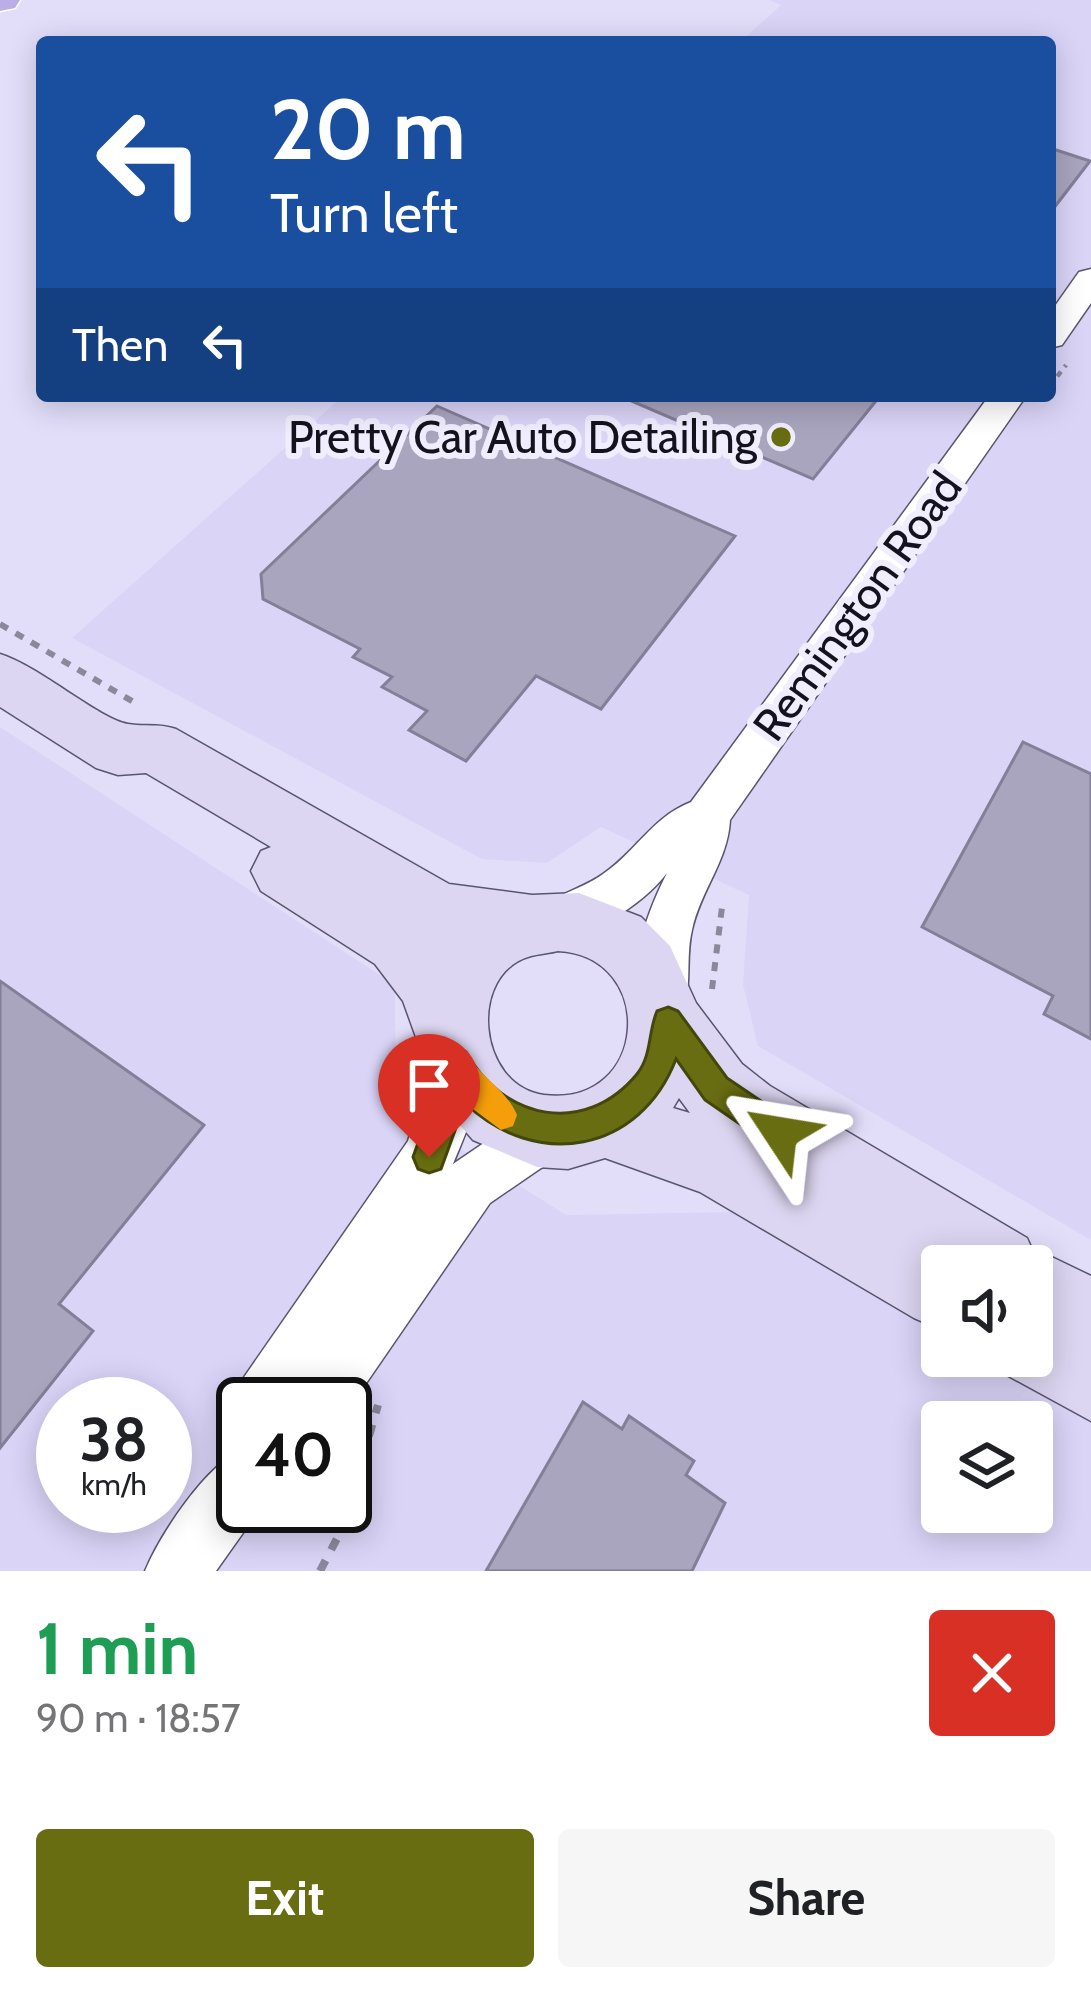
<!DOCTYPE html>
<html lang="en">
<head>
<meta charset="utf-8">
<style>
  body { margin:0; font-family:Cabin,sans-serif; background:#f6f6f6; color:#202124; height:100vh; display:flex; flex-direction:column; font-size:45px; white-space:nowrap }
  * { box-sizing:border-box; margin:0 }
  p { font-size:39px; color:#757577 }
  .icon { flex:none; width:66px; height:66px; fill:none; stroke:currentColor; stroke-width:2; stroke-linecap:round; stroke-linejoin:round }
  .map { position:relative; height:1571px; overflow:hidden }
  .panel { display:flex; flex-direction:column; background:#fff; flex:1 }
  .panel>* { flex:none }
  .guide { position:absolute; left:36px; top:36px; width:1020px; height:366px; border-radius:12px; box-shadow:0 6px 30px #0003; background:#1a4fa0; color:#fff; overflow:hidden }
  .fabs { position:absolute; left:921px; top:1245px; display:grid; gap:24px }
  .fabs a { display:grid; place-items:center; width:132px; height:132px; border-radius:12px; background:#fff; box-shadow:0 6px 30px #0003; font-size:60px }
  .speed { position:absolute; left:36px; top:1377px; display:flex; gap:24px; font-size:60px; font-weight:700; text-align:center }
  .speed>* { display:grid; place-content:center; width:156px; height:156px; border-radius:50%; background:#fff; box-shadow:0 6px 30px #0003; line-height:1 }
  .speed small { font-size:30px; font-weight:400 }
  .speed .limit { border:6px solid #111; border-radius:18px; background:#fff; color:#111 }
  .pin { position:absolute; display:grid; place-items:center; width:102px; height:102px; color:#fff; margin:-123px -51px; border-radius:50% 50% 50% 0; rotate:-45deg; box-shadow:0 0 12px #0007 }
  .pin .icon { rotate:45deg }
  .me { position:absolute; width:132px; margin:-66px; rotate:303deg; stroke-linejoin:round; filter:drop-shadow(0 0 9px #0008) }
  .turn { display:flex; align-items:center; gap:42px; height:252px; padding:0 36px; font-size:54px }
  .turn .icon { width:156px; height:156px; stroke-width:2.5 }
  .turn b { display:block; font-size:84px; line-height:102px }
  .then { display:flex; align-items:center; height:114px; padding:0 36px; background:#0003; gap:24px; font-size:45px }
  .round { display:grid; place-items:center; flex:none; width:126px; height:126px; border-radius:12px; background:#f6f6f6 }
  .summary { display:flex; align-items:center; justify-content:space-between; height:204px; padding:0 36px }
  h1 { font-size:72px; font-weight:700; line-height:90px; color:#1e9e55 }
  .primary-button { display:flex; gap:24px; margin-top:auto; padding:24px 36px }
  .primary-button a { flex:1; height:138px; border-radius:12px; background:#696d11; color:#fff; font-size:48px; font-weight:700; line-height:138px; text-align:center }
  .primary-button a+a { background:#f6f6f6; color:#202124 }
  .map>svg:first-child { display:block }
</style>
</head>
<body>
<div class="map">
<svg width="1091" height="1571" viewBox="0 0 1091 1571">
  <rect width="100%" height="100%" fill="#e2defa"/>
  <g fill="#dad4f7" fill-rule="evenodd">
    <path d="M769,0H1091V1240L758,1046L743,985L749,895L601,827L547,863L482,859L72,638L343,396H1050V42H740L781,5Z"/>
    <path d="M0,727L395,985L396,1108L566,1215L737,1212L942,1330V1356H986L1091,1417V1571H0ZM63,1404H165V1506H63ZM243,1404H345V1506H243ZM942,1422H1032V1512H942Z"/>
  </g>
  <g fill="#a9a5bf" stroke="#837f98" stroke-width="3">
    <path d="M1050,148L1090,161L1050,213Z"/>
    <path d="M620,396H880L813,479Z"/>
    <path d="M437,406L735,536L601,709L536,676L466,761L409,730L427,711L382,687L392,677L353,657L360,649L263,599L261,574Z"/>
    <path d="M1023,742L1091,774V1039L1044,1014L1053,996L922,927Z"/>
    <path d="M0,981L204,1125L59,1304L93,1331L0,1448Z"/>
    <path d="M583,1402L622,1429L629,1416L694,1461L686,1475L725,1503L692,1571H486Z"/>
  </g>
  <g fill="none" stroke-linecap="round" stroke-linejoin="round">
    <g stroke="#59556d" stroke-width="3">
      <g id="street">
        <path d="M1091,269V303L1062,345L1050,348V313L1079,272Z"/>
        <path d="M989,396H1026L730,820C728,861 700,891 692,930C685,959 693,988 681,1015L663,1022L645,1015C625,970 646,915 667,873C637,911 594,930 550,947L533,940L526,925C539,897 579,892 603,874C637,851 651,818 691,802Z"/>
        <path d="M455,1037L473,1045C490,1083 468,1127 453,1164L503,1130L563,1106L582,1113L590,1132L582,1151L541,1168L490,1203L345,1414V1404H243L240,1425L231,1404L240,1383L408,1141L437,1045Z"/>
        <path d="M243,1449V1506H262L216,1571H145C161,1533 206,1465 243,1449Z"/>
      </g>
    </g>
    <g stroke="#59556d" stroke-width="3">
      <path id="secondary" d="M0,654C39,666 99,719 128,724C145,727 158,723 176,729L449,884L532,895L579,893L641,917L670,946L696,1003L742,1064L770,1086L1027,1238L1031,1247L1091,1276V1421L1003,1373L996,1356H1032V1266H942V1330L914,1318L700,1192L605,1158L568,1169L537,1167L473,1140L439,1101L403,1001L375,964L261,891L251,871L261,851L271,847L146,773L118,775L96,768L0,707ZM558,951C658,956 649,1108 544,1095C477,1086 467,973 531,956C539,954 550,953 558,951ZM679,1098L690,1113L673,1108Z"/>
    </g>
    <g stroke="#fff" stroke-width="3">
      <path id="primary" d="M0,0H20L15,8L0,11Z"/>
    </g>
    <path stroke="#8b889c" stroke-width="4.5" stroke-dasharray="6 6" stroke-linecap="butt" d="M1050,386L1066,365"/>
    <g stroke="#8b889c" stroke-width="6" stroke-dasharray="9 9" stroke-linecap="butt">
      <path d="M0,624L137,704"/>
      <path d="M712,989L722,907"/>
    </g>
    <path stroke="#8b889c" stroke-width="8" stroke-dasharray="12 12" stroke-linecap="butt" d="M320,1571L342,1529L378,1405"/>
    <use href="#street" fill="#fff" fill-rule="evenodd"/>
    <use href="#secondary" fill="#ddd6f2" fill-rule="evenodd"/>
    <use href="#primary" fill="#bbaee6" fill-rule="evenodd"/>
  </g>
  <path fill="#696d11" stroke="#44470b" stroke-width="3" d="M668,1007L678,1011L727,1078L792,1122L796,1133L792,1144L780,1149L769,1144L705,1100L676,1059C640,1153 536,1171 465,1103L441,1169L429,1173L418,1169L413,1157L436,1093L444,1052L455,1047L466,1052C503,1120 585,1137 637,1074C652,1055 648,1032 657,1011Z"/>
  <path fill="#f59e0b" d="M455,1047L466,1052C479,1076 507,1090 517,1115L513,1126L501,1130L465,1103L460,1114L449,1119L438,1114C430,1096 436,1070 444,1052Z"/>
  <circle fill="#696d11" stroke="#efedfe" stroke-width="4.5" cx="781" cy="437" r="12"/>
  <g text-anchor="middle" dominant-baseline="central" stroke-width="12" stroke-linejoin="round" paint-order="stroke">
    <g font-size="45" fill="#14121c" stroke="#efedfe" text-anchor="end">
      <text x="757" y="437">Pretty Car Auto Detailing</text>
    </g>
    <g font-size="45" fill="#14121c" stroke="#efedfe">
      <text transform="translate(857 606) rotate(-54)">Remington Road</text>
    </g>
  </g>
</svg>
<div class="fabs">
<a><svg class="icon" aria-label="sound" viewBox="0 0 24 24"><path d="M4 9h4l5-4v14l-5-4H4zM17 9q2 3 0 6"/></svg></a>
<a><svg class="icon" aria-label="layers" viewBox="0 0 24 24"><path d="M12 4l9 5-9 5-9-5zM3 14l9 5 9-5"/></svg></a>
</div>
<div class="speed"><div>38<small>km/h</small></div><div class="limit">40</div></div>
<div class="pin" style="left:429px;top:1157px;background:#d93025"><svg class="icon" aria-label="arrive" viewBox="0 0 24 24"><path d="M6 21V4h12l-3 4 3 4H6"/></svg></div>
<svg class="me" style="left:780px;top:1133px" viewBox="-20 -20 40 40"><path d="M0-17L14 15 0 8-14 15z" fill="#696d11" stroke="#fff" stroke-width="4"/></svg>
<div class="guide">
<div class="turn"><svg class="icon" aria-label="left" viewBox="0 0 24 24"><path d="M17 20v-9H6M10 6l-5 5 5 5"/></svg><div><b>20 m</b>Turn left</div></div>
<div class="then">Then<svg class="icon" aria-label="left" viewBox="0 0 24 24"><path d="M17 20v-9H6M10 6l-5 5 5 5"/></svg></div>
</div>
</div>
<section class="panel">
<div class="summary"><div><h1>1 min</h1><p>90 m · 18:57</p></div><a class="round" style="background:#d93025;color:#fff"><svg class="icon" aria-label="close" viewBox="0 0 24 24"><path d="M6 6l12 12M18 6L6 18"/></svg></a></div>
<div class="primary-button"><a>Exit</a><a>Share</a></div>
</section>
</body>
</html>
